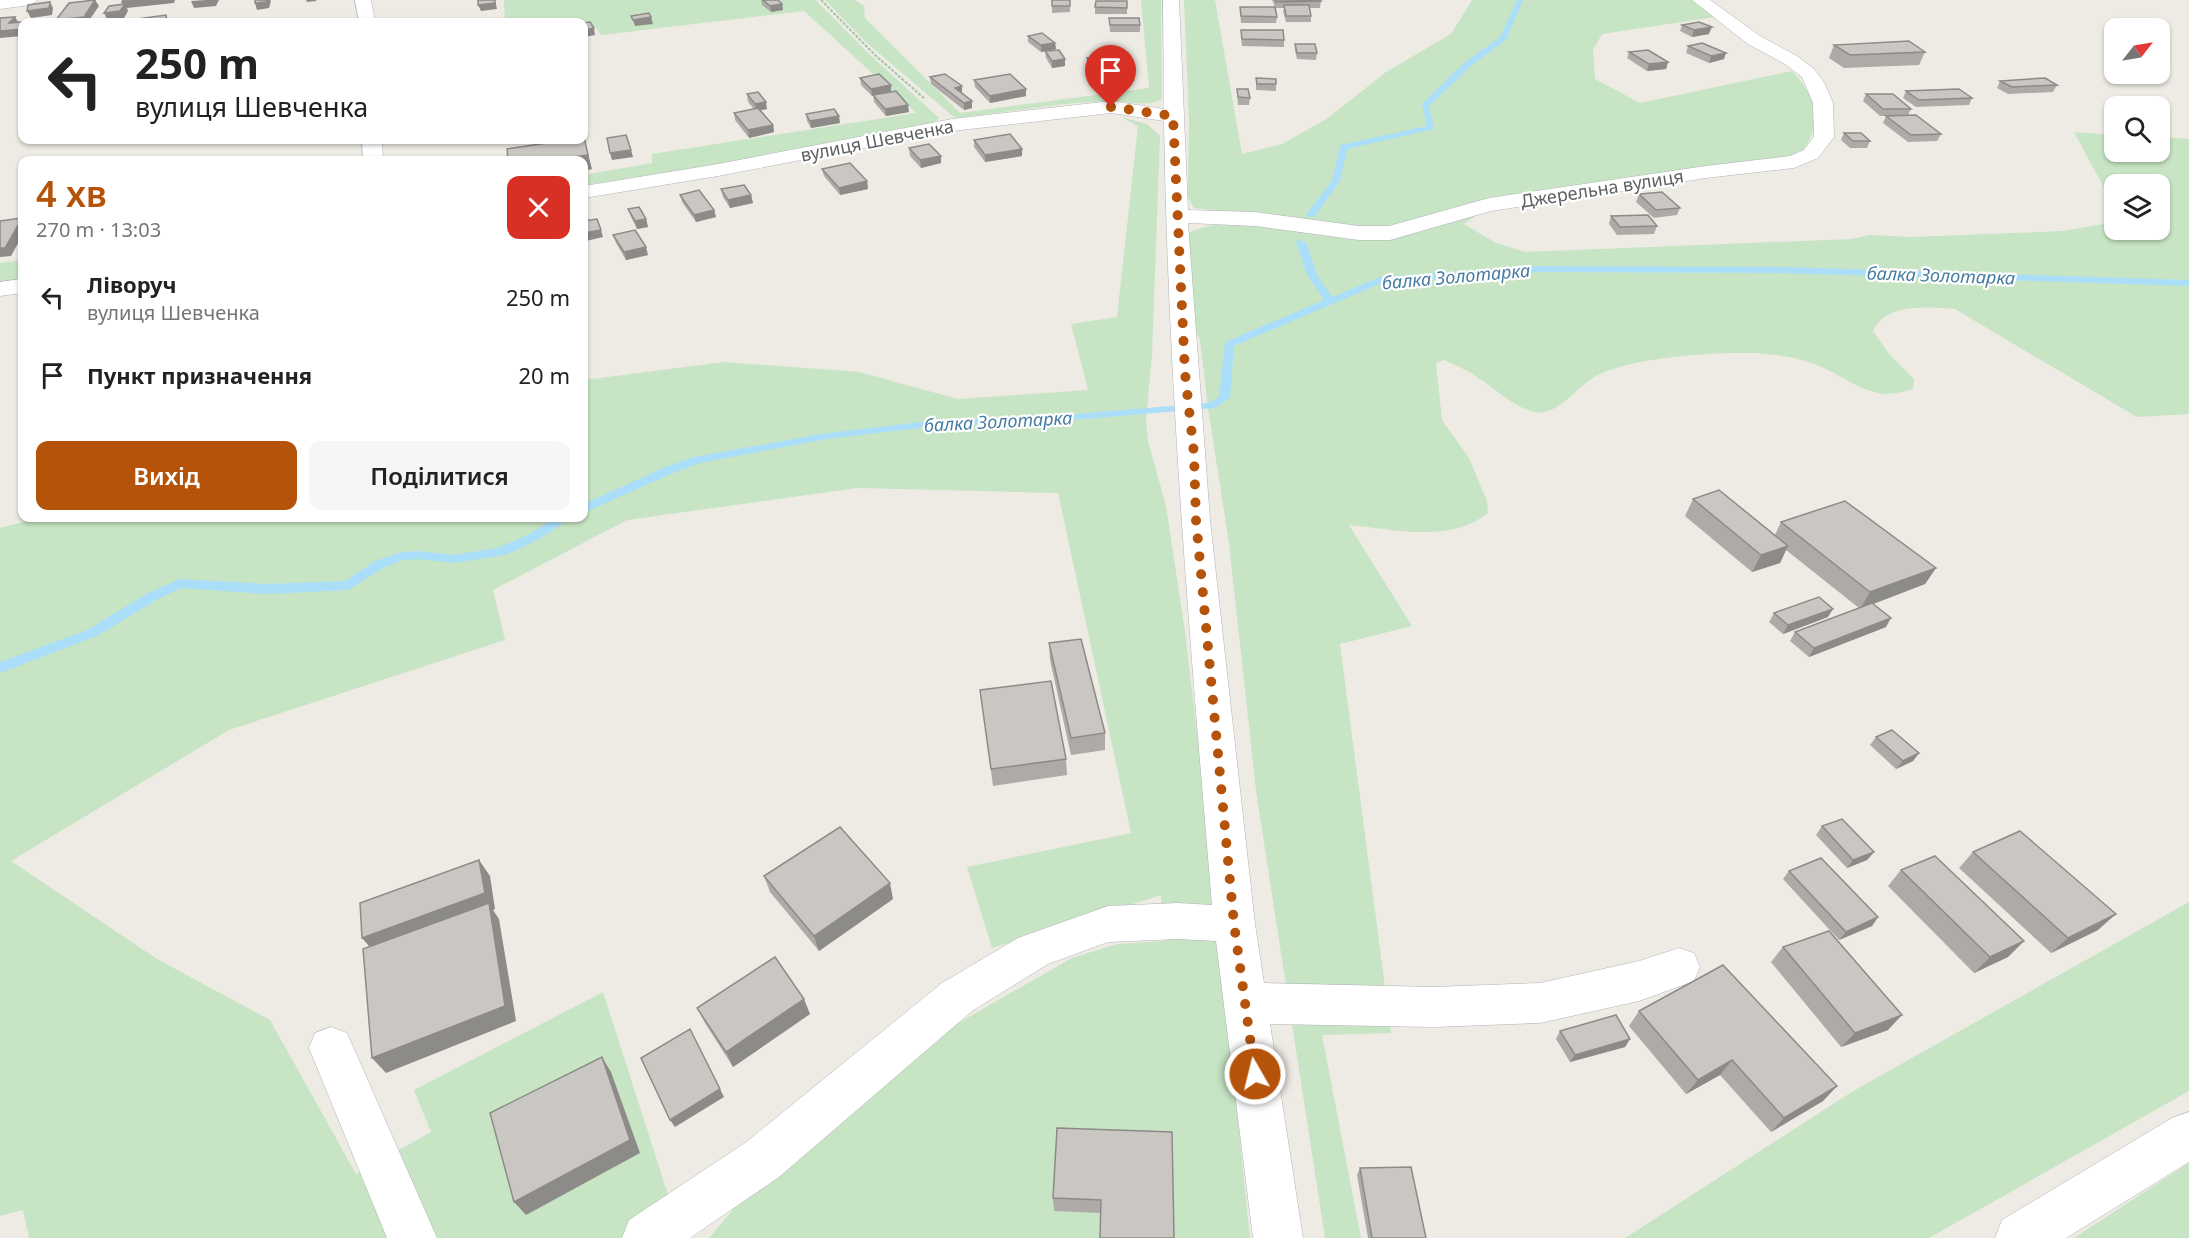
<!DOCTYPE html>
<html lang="uk">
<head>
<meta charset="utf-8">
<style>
  body { margin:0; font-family:"Noto Sans",sans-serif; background:#f6f6f6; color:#222; height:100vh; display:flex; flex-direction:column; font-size:22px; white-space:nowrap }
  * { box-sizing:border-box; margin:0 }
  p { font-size:20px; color:#767676 }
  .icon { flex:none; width:33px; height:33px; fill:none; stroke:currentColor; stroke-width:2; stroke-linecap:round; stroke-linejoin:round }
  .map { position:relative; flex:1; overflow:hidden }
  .side { position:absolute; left:18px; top:156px; width:570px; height:366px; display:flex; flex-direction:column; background:#fff; border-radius:12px; box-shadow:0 2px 4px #0004 }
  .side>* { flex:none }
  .hud { position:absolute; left:18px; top:18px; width:570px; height:126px; border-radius:12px; box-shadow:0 2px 4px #0004; background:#fff; color:#222; overflow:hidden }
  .needle { width:39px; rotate:59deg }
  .tools { position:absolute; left:2104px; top:18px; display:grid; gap:12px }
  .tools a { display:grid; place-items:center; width:66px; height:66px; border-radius:12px; background:#fff; box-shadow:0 2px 4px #0004; font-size:30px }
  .pin { position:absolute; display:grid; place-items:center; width:51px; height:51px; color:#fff; margin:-62px -26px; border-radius:50% 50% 50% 0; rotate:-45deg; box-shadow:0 0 6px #0007 }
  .pin .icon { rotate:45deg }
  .me { position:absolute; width:66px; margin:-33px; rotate:352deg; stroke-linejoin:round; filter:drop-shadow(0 0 4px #0008) }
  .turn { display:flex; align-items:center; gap:21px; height:126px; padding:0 18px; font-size:27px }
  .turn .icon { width:78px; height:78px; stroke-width:2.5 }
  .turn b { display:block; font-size:42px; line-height:51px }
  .round { display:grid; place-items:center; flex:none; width:63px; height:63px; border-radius:12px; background:#f6f6f6 }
  .head { display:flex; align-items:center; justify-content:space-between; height:102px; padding:0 18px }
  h1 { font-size:36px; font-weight:600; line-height:45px; color:#b45309 }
  .button { display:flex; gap:12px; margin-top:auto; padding:12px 18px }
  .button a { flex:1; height:69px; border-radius:12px; background:#b45309; color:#fff; font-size:24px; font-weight:600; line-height:69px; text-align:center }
  .button a+a { background:#f6f6f6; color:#222 }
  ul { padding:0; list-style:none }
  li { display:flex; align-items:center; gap:18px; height:78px; padding:0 18px }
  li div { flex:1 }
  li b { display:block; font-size:22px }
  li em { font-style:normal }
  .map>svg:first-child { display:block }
</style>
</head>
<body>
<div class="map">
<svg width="2189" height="1238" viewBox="0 0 2189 1238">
  <rect width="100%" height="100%" fill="#eeebe5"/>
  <g fill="#c7e4c4">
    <path d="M504,0H816L869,54L939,118L935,122L686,170L584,185V175L652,163V154L916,113L804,11L601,35L595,26L584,28V22H505Z"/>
    <path d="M825,0H855L864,6L865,18L960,113L1149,88L1141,0H1161L1162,99C1148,107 1132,102 1117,101C1063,101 1009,113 955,118L867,43Z"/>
    <path d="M1184,0H1215L1242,154L1282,144L1328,118L1386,72L1451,34L1472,0H1693L1715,17L1602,34L1593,50L1595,79L1640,103L1792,71C1819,99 1825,128 1796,158L1435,214L1383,227L1338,226L1194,208L1188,198L1189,120Z"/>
    <path d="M1121,117L1147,124L1160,136L1152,355L1146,420L1148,441L1166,506L1185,632L1205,798L1250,1238H709L737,1205L834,1130L925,1042L1072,958L1117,944L1164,941L1161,895L992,948L967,867L1131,833L1058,493L858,488L627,520L493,590L505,640L229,730L11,861L157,959L270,1020L356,1174L431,1132L414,1090L603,992L671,1204L677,1238H29L23,1210L0,1216V528L39,518H584V380L724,362L859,372L958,399L1088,390L1071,324L1117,317L1138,126Z"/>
    <path d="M2074,132L2115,135V152H2160V137L2189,139V414L2137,417L1955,309C1930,307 1885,303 1873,331L1890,355L1914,379L1913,389C1905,391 1895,394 1886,394C1864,393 1844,377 1824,368C1802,358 1776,354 1753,353C1711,352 1637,357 1600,374C1579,383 1559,417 1534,412C1514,407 1497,390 1480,379C1469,371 1456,365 1444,360L1436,363L1442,420L1469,458L1487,501L1488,513C1449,544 1394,529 1349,525L1412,626L1340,644L1391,1033L1322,1035L1361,1238H1325L1256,791L1229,543L1208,408L1200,339L1189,320L1185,247L1190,232C1242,210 1295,238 1349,235C1389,232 1440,219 1481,212L1464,224L1496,243L1525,252L1852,239L1870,235L1911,237L2064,231L2115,222V230H2160V184H2115V208Z"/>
    <path d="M22,260V278L0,281V263Z"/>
    <path d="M2189,902V1091L1929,1238H1625L1855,1090Z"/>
    <path d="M2189,1163V1238H2074Z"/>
  </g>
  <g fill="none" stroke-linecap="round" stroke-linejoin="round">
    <g fill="#abdff9" fill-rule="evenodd">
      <path d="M1517,0H1523L1506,40L1471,66L1429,106L1434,129L1347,149L1340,181L1314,217H1308L1306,215L1332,181L1340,145L1427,126L1422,104L1465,62L1500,37Z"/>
      <path d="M1298,240L1306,242L1317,275L1332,297L1380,277L1540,266L1785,267L2189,280V286L1785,273L1540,272L1382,283L1234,346L1230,398L1215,408L1025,424L946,425L827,439L700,463L673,473L584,513V504L665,467L694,457L827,433L946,419L1025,418L1208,403L1219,397L1225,342L1324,300L1307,275L1296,242Z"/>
      <path d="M555,518H571L536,541L505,555L454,563L418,559L403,560L385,567L348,590L268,594L182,588L158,599L97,636L0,673V662L87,630L148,593L180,579L268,584L345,581L375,561L402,552L418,551L454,555L497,548L528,535Z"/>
    </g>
    <g stroke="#b0b3b6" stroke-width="1">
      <g id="minor">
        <path d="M0,0H38L30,5L0,9Z"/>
        <path d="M355,0H371L375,22H359Z"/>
        <path d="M1163,0H1179L1188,210L1255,212L1359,226H1389L1489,198L1706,166L1790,156L1804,150L1814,137L1813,103L1802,77L1785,64L1748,44L1692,0H1710L1760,36L1797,56L1814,69L1825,84L1833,103L1834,137L1818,158L1794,168L1706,178L1491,211L1390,240H1359L1255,226L1188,223L1210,520L1255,924L1264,983L1434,987L1540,983L1639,961L1679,948L1694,953L1700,967L1694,981L1639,1001L1540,1023L1434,1027L1270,1024L1303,1238H1253L1216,941L1178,939L1108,942L1048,964L972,1011L779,1177L690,1238H622L629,1220L745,1143L942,983L1018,938L1108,906L1178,903L1212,905C1190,643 1168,382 1164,121L1111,113L952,131L718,176L584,198V186L718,164L952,119L1111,101L1164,109Z"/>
        <path d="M362,140H382L383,160H363Z"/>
        <path d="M22,279V293L0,296V282Z"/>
        <path d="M331,1027L347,1033L437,1238H387L309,1048L315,1033Z"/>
        <path d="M2189,1112V1162L2066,1238H1995L2002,1220L2172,1118Z"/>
      </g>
    </g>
    <path stroke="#9fc7a5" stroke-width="2" stroke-dasharray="3 1.5" stroke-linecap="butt" d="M821,0L876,56L925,99"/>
    <use href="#minor" fill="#fff" fill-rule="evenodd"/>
  </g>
  <g fill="#aeaaa7">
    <path d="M761,0H778L782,4L783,10L771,12L762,5Z"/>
    <path d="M1052,0H1070V12L1052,13Z"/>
    <path d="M1272,0H1320L1321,1L1320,8H1309L1311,16V22H1286L1283,11L1284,8H1275L1277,17L1276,23H1241L1240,7H1275Z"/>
    <path d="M1127,1V14H1095V7Z"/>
    <path d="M1109,18L1140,25V32H1110Z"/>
    <path d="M1682,25L1709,34L1692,37L1680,31Z"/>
    <path d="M1241,30L1284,40V47L1242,46L1241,36Z"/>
    <path d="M1028,36L1055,43L1056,49L1041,52L1028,42Z"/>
    <path d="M1295,44L1317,53L1316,60L1297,59L1295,51Z"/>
    <path d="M1834,45L1925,52L1919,65L1844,68L1829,58Z"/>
    <path d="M1688,46L1724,59L1709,63L1686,53Z"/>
    <path d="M1045,51L1065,66L1052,68L1046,58Z"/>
    <path d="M1629,52L1668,62L1666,69L1647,71L1627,58Z"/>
    <path d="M1087,58L1132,71V78L1095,81L1087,64Z"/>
    <path d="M930,77L962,86V93L972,101V108L964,110L931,84Z"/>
    <path d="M860,78L891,85V92L909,112L886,116L874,102L873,95L872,96L861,85Z"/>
    <path d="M1256,78L1276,84V91L1256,90Z"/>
    <path d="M974,80L1026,89V96L990,103L975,87Z"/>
    <path d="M2000,81L2057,85L2053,92L2008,94L1997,88Z"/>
    <path d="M1237,89L1250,98L1249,105H1238Z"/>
    <path d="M1906,91L1972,98L1969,105L1916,107L1903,98Z"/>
    <path d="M747,94L767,109L761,110L773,125L774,132L749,138L735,120L734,113L754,109L748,102Z"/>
    <path d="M1866,94L1911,109L1908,115L1941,134L1937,141L1908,142L1883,123L1886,116H1880L1863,101Z"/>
    <path d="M806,114L840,123L811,128L807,121Z"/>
    <path d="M1844,133L1870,141L1867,148H1850L1841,140Z"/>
    <path d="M974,140L1022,149V156L985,162L974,147Z"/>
    <path d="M909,148L941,156V163L921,168L910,156Z"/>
    <path d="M822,169L867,181L868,189L840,195L824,176Z"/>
    <path d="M721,189L751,195L753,203L730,208L723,197Z"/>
    <path d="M1639,194L1680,208L1677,215L1654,218L1636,202Z"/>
    <path d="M680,195L714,210L716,217L696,222L682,202Z"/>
    <path d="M628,209L646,219L648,227L637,229L631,217Z"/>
    <path d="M1611,216L1657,226L1654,234L1617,235L1609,224Z"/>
    <path d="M613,235L648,255L626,260L616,243Z"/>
    <path d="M1693,499L1775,535L1781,522L1936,568L1925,584L1873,604L1886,627L1809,657L1790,641L1795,632L1859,608L1786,550L1780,563L1752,572L1685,516Z"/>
    <path d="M1774,613L1828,617L1783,634L1769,622Z"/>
    <path d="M1049,643L1105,733V750L1071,755L1050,660Z"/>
    <path d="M980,690L1066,759L1067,775L993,786Z"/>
    <path d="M1876,737L1919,753L1913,761L1896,769L1870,745Z"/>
    <path d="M1822,826L1874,852L1867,860L1847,868L1816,835Z"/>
    <path d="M1973,852L2098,930L2051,953L1959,868Z"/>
    <path d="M1901,870L2024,941L2008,957L1974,973L1888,886Z"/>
    <path d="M1789,871L1878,917L1872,926L1839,940L1783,879Z"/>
    <path d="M764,876L893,899L819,951L770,892Z"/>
    <path d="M1783,947L1888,1030L1841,1047L1771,962Z"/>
    <path d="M697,1008L810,1014L733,1067L705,1023Z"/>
    <path d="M1639,1011L1837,1086L1823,1101L1771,1132L1720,1075L1686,1094L1629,1026Z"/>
    <path d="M1560,1031L1630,1039L1625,1047L1570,1062L1556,1039Z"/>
    <path d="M1172,1132L1101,1213L1054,1211L1053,1198Z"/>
    <path d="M1360,1168L1426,1238H1368L1357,1175Z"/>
  </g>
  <g fill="#8d8b88">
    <path d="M95,0L99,6L88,22H58L56,20Z"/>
    <path d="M138,0H175L174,3L127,8L128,11L124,18L107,19L104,13L124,6L122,2Z"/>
    <path d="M206,0H219L216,6L194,8L191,1Z"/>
    <path d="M267,0H270L271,1L269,8L257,10L255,3Z"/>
    <path d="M306,0H317L316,1L307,2Z"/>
    <path d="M495,0L497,9L481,11L478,5Z"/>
    <path d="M50,2L53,8L52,15L31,18L27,11Z"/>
    <path d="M782,4L783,10L771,12L770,6Z"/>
    <path d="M166,15L169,22H139Z"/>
    <path d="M15,17L19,23H9Z"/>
    <path d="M651,17L653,24L635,26L633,20Z"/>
    <path d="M1712,27L1709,34L1692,37L1694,30Z"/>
    <path d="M594,28L595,35L584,37V30Z"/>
    <path d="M22,29V36L0,38V31Z"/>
    <path d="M1055,43L1056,49L1041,52V45Z"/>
    <path d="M1726,53L1724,59L1709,63L1711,56Z"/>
    <path d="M1065,59V66L1052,68V61Z"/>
    <path d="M1668,62L1666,69L1647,71L1649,64Z"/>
    <path d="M1132,71V78L1095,81V74Z"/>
    <path d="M891,85V92L872,96L871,89Z"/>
    <path d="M962,86V93L955,95V88Z"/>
    <path d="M1026,89V96L990,103V96Z"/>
    <path d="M972,101V108L964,110V103Z"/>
    <path d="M766,102L767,109L756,111L755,104Z"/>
    <path d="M908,105L909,112L886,116L885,109Z"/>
    <path d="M839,116L840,123L811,128L810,121Z"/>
    <path d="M773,125L774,132L749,138L748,130Z"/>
    <path d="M584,137L592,169L584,171V160H552Z"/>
    <path d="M1022,149V156L985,162V155Z"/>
    <path d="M631,150L633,157L612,160L610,153Z"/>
    <path d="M941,156V163L921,168L920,160Z"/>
    <path d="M867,181L868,189L840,195L839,188Z"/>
    <path d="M751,195L753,203L730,208L728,200Z"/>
    <path d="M714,210L716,217L696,222L694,215Z"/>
    <path d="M646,219L648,227L637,229L635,221Z"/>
    <path d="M22,220V236L11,256L0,257V248Z"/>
    <path d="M601,230L603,237L586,241L584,233Z"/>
    <path d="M646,247L648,255L626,260L624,252Z"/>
    <path d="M1788,546L1780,563L1752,572L1761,555Z"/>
    <path d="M1936,568L1925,584L1860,609L1870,592Z"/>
    <path d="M1833,609L1828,617L1783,634L1788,625Z"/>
    <path d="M1891,618L1886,627L1809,657L1814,648Z"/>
    <path d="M1919,753L1913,761L1896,769L1903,761Z"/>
    <path d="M1874,852L1867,860L1847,868L1853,860Z"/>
    <path d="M479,860L490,876L495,909L493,910L499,919L516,1021L386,1073L372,1058L375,953L362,938Z"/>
    <path d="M890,883L893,899L819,951L814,936Z"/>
    <path d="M2116,914L2098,930L2051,953L2068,938Z"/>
    <path d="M1878,917L1872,926L1839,940L1846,932Z"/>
    <path d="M2024,941L2008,957L1974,973L1990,957Z"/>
    <path d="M804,999L810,1014L733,1067L726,1052Z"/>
    <path d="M1902,1015L1888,1030L1841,1047L1855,1033Z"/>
    <path d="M1630,1039L1625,1047L1570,1062L1575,1055Z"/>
    <path d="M602,1057L611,1072L640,1153L526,1215L514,1202Z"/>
    <path d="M1732,1060L1720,1075L1686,1094L1698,1080Z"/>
    <path d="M1837,1086L1823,1101L1771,1132L1784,1118Z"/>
    <path d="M720,1089L724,1097L675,1127L670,1120Z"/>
  </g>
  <g fill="#cac6c2" stroke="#8d8b88" stroke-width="1.5">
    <path d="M95,0L84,17L56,20L69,3Z"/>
    <path d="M123,0H138L122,2Z"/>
    <path d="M255,0H267L266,2L255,3Z"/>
    <path d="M478,0H495V3L478,5Z"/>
    <path d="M763,0H778L782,4L770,6Z"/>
    <rect x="1052" y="0" width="18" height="6"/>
    <path d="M1275,0H1320L1321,1L1276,2Z"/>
    <path d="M1096,1H1127V8L1095,7Z"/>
    <path d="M50,2L49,8L27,11L28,5Z"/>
    <path d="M125,4L120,11L104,13L109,6Z"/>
    <path d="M1284,5H1309L1311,16H1286Z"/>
    <path d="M1240,7H1275L1277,17L1241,16Z"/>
    <path d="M649,13L651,17L633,20L631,16Z"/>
    <path d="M166,15V19L139,22H129L130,20Z"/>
    <path d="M15,17L9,23L33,21L31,22H22V29L0,31V18Z"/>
    <path d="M1109,18H1139L1140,25H1110Z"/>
    <path d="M590,22L594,28L584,30V23Z"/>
    <path d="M1699,22L1712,27L1694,30L1682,25Z"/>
    <path d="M1241,30H1283L1284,40L1242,39Z"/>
    <path d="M1042,33L1055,43L1041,45L1028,36Z"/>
    <path d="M1909,41L1925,52L1850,55L1834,45Z"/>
    <path d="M1702,43L1726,53L1711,56L1688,46Z"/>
    <path d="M1295,44H1315L1317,53H1297Z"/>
    <path d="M1059,50L1065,59L1052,61L1045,51Z"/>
    <path d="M1648,50L1668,62L1649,64L1629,52Z"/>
    <path d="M1123,55L1132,71L1095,74L1087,58Z"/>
    <path d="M879,74L891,85L871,89L860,78Z"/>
    <path d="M945,74L962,86L955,88L972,101L964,103L930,77Z"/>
    <path d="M1010,74L1026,89L990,96L974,80Z"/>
    <path d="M1256,78L1276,79V84H1257Z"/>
    <path d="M2045,78L2057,85L2012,87L2000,81Z"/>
    <path d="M1237,89H1248L1250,98L1238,97Z"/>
    <path d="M1959,89L1972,98L1919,100L1906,91Z"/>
    <path d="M896,91L908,105L885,109L873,95Z"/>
    <path d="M758,92L766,102L755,104L747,94Z"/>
    <path d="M1866,94H1893L1911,109H1883Z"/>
    <path d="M758,108L773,125L748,130L734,113Z"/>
    <path d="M834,109L839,116L810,121L806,114Z"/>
    <path d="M1916,115L1941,134L1911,135L1886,116Z"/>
    <path d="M1844,133H1861L1870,141H1853Z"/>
    <path d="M1010,134L1022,149L985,155L974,140Z"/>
    <path d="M626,135L631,150L610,153L607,138Z"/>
    <path d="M584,137L588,155L552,160H508L507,149L567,140H584Z"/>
    <path d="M929,144L941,156L920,160L909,148Z"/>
    <path d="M850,163L867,181L839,188L822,169Z"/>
    <path d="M744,185L751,195L728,200L721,189Z"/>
    <path d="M699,190L714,210L694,215L680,195Z"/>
    <path d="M1662,192L1680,208L1656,210L1639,194Z"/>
    <path d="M639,207L646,219L635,221L628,209Z"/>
    <path d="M1648,215L1657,226L1620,227L1611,216Z"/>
    <path d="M22,218L5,248H0V221Z"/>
    <path d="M597,219L601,230L584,233V221Z"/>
    <path d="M635,230L646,247L624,252L613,235Z"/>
    <path d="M1719,490L1788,546L1761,555L1693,499Z"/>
    <path d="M1845,501L1936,568L1870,592L1781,522Z"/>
    <path d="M1819,597L1833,609L1788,625L1774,613Z"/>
    <path d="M1872,603L1891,618L1814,648L1795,632Z"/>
    <path d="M1081,639L1105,733L1071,738L1049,643Z"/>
    <path d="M1051,681L1066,759L991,769L980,690Z"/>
    <path d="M1892,730L1919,753L1903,761L1876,737Z"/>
    <path d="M1842,819L1874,852L1853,860L1822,826Z"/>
    <path d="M840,827L890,883L814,936L764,876Z"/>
    <path d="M2020,831L2116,914L2068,938L1973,852Z"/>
    <path d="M1935,856L2024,941L1990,957L1901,870Z"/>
    <path d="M1821,858L1878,917L1846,932L1789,871Z"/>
    <path d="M479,860L485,893L362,938L360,903Z"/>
    <path d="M489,903L505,1006L372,1058L363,949Z"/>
    <path d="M1829,931L1902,1015L1855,1033L1783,947Z"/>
    <path d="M775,957L804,999L726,1052L697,1008Z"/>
    <path d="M1723,965L1837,1086L1784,1118L1732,1060L1698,1080L1639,1011Z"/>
    <path d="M1616,1015L1630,1039L1575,1055L1560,1031Z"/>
    <path d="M690,1029L720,1089L670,1120L641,1058Z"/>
    <path d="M602,1057L630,1140L514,1202L490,1113Z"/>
    <path d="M1057,1128L1172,1132L1174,1238H1100L1101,1200L1053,1198Z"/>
    <path d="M1411,1167L1426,1238H1372L1360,1168Z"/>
  </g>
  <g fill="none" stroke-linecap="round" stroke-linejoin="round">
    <path stroke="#b45309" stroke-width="10" stroke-dasharray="0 18" d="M1111,107L1173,116L1185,373L1194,454L1196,520L1234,924L1255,1074"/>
  </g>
  <g text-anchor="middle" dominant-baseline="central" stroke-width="4.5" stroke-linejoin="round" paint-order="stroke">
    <g font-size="18" fill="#5d6164" stroke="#fff">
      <text transform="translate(877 140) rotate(-11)">вулиця Шевченка</text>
      <text transform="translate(1602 188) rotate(-9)">Джерельна вулиця</text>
    </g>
    <g font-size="18" font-style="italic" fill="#467ca2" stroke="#fff">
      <text transform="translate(1941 275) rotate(2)">балка Золотарка</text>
      <text transform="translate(1456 276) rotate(-5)">балка Золотарка</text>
      <text transform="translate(998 421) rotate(-3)">балка Золотарка</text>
    </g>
  </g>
</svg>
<div class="tools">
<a><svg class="needle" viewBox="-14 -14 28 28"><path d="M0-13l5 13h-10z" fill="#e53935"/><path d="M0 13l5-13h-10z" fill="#767676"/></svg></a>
<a><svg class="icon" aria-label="search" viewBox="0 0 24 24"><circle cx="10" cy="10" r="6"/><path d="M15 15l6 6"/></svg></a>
<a><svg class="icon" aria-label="layers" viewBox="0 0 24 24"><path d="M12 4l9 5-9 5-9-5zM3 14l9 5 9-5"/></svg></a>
</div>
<div class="pin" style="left:1111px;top:107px;background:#d93025"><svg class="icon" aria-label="arrive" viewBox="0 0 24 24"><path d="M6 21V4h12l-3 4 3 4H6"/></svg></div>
<svg class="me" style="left:1255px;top:1074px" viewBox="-20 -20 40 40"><circle r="17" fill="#b45309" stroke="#fff" stroke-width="3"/><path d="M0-11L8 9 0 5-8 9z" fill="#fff"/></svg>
<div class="hud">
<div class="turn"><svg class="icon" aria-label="left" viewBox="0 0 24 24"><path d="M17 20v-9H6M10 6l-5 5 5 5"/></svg><div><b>250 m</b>вулиця Шевченка</div></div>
</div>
<section class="side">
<div class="head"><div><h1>4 хв</h1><p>270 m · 13:03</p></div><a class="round" style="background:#d93025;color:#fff"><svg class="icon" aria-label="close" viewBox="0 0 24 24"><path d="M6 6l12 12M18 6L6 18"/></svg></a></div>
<ul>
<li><svg class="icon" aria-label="left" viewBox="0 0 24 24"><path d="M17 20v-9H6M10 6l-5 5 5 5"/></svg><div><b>Ліворуч</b><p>вулиця Шевченка</p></div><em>250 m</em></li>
<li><svg class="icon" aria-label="arrive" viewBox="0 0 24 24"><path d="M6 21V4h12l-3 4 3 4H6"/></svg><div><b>Пункт призначення</b></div><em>20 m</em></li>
</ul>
<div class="button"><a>Вихід</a><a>Поділитися</a></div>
</section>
</div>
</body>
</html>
